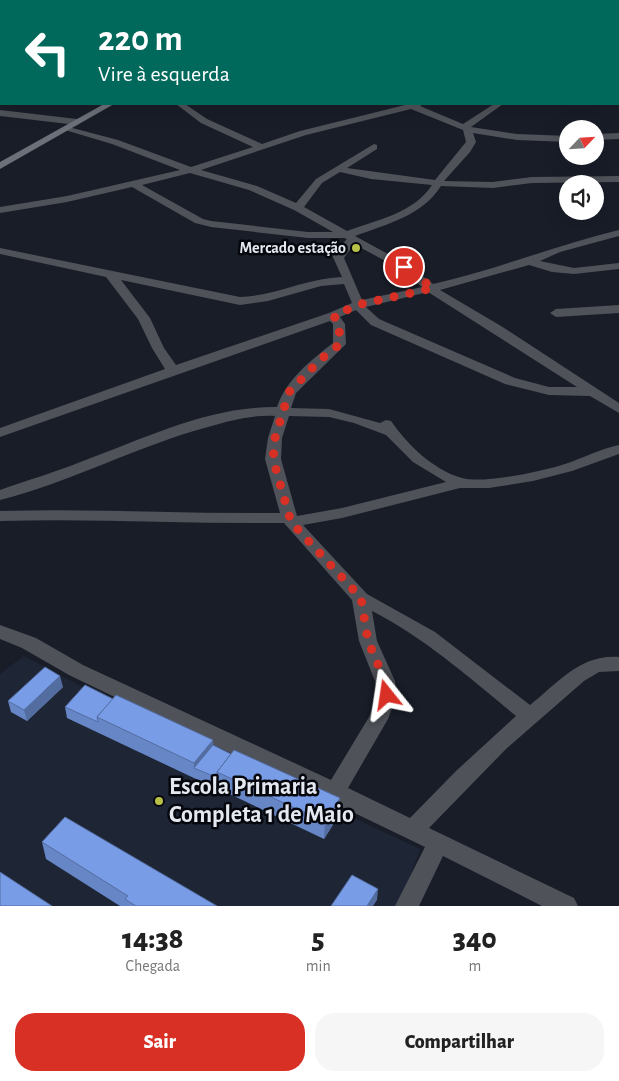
<!DOCTYPE html>
<html lang="pt">
<head>
<meta charset="utf-8">
<style>
  body { margin:0; font-family:"Alegreya Sans",sans-serif; background:#f6f6f6; color:#222; height:100vh; display:flex; flex-direction:column; font-size:19px; white-space:nowrap }
  * { box-sizing:border-box; margin:0 }
  p { font-size:16px; color:#767676 }
  .icon { flex:none; width:28px; height:28px; fill:none; stroke:currentColor; stroke-width:2; stroke-linecap:round; stroke-linejoin:round }
  .map { position:relative; height:906px; overflow:hidden }
  .drawer { display:flex; flex-direction:column; background:#fff; flex:1 }
  .drawer>* { flex:none }
  .top-card { position:absolute; left:0px; top:0px; width:620px; height:105px; box-shadow:0 5px 20px #0002; background:#00695c; color:#fff; overflow:hidden }
  .needle { width:32px; rotate:65deg }
  .tools { position:absolute; left:559px; top:120px; display:grid; gap:10px }
  .tools a { display:grid; place-items:center; width:45px; height:45px; border-radius:50%; background:#fff; box-shadow:0 5px 20px #0002; font-size:25px }
  .pin { position:absolute; display:grid; place-items:center; width:42px; height:42px; color:#fff; margin:-21px; border:2px solid #fff; border-radius:50%; box-shadow:0 1px 5px #0007 }
  .me { position:absolute; width:55px; margin:-28px; rotate:345deg; stroke-linejoin:round; filter:drop-shadow(0 0 4px #0008) }
  .turn { display:flex; align-items:center; gap:18px; height:105px; padding:0 15px; font-size:22px }
  .turn .icon { width:65px; height:65px; stroke-width:2.5 }
  .turn b { display:block; font-size:35px; line-height:42px }
  .eta { display:flex; justify-content:space-evenly; align-items:center; height:85px; text-align:center }
  .eta b { font-size:30px; font-weight:800; line-height:35px }
  .action { display:flex; gap:10px; margin-top:auto; padding:10px 15px }
  .action a { flex:1; height:58px; border-radius:20px; background:#d93025; color:#fff; font-size:20px; font-weight:800; line-height:58px; text-align:center }
  .action a+a { background:#f6f6f6; color:#222 }
  .map>svg:first-child { display:block }
</style>
</head>
<body>
<div class="map">
<svg width="619" height="906" viewBox="0 0 619 906">
  <rect width="100%" height="100%" fill="#181d28"/>
  <path fill="#1e2636" d="M24,656L145,720L420,849L400,906H0V674Z"/>
  <g fill="none" stroke-linecap="round" stroke-linejoin="round">
    <g fill="#4f5258" fill-rule="evenodd">
      <path d="M405,0H413L414,1H406Z"/>
      <path d="M176,104H185L207,119L262,144L300,131L409,104H424L420,106L463,124L494,104H503L471,127L517,134L568,136V142L517,140L473,133L476,142L470,152L444,181L493,182L532,177L619,176V182L532,183L493,188L441,186C422,216 387,224 355,236L408,265L433,284C496,270 556,245 619,230V236L560,252L540,261L574,268L619,263V269L574,274L552,272L529,265L440,290L501,326L619,403V413L590,396L549,395L505,384L371,325L356,310L340,317L345,324L346,344L296,393L291,408L329,409L380,423L386,420L391,421C407,444 433,470 462,478C483,484 544,471 565,464C583,458 600,449 619,445V454L572,471L533,481L489,488H460L342,518L303,525L367,594L435,632L530,705C558,683 580,654 619,657V671L599,672L584,681L506,749L429,828L574,898L578,906H542L443,856L419,906H395L425,847L69,675L22,648L0,639V625L36,638L83,665L331,780L369,717L377,695L375,681L359,641L352,600L284,523C189,524 95,518 0,521V511C93,508 186,514 280,513L265,459L268,438L275,416C250,415 232,420 208,427C137,446 71,482 0,500V490C28,480 56,472 83,461C145,438 210,406 277,407C286,380 311,360 333,343V324L330,321L0,437V428L165,369L152,348L138,319L106,277L0,254V248L240,297C275,296 307,278 342,277L332,255L347,239L344,238H308L211,227L195,223L132,187L67,202L0,213V207L67,196L180,170L112,144L65,130V126L118,140L191,167L253,147L201,123ZM411,109L463,130L466,142L435,180L347,168L377,149V145L374,144L316,179L296,203L257,186L201,170L306,135ZM340,172L371,179L432,185C414,213 377,220 347,231L304,207L322,183ZM190,173L249,190L294,210L333,232H308L211,221L203,219L142,185ZM354,244L400,269L422,287L362,300L344,258ZM121,280L240,305L268,301L321,286L344,284L352,303L329,313L176,365L164,348L150,318ZM428,292L577,387H549L515,378L379,319L366,307ZM289,416L329,417L354,423L386,435L413,462L446,482L342,508L297,516L281,459L282,438ZM372,611C425,638 471,679 516,716L456,771L410,818L348,788L388,719L397,695L395,681L377,641Z"/>
      <path d="M0,110L77,119L81,122L77,125L0,116Z"/>
      <path d="M619,133V139L595,140V134Z"/>
      <path d="M619,305V313L556,317L550,313L556,309Z"/>
    </g>
    <path fill="#6b7079" fill-rule="evenodd" d="M104,104H114L0,169V162Z"/>
  </g>
  <g fill="#6786c6">
    <path d="M503,0H530V1H505Z"/>
    <path d="M63,687L27,721L11,712L8,701Z"/>
    <path d="M113,699L213,740V745L339,815L324,839L219,789L196,779L67,718L65,707Z"/>
    <path d="M42,842L217,906H120L46,859Z"/>
  </g>
  <g fill="#546da1">
    <path d="M121,0H136L133,1H118Z"/>
    <path d="M451,0H459V1H438Z"/>
    <rect x="554" y="0" width="10" height="1"/>
    <path d="M60,676L63,687L27,721L24,710Z"/>
    <path d="M213,740L214,756L194,768V763Z"/>
    <path d="M340,798L339,815L324,839L325,822Z"/>
    <path d="M378,889L377,900L373,906H367Z"/>
  </g>
  <g fill="#789ce6" stroke="#546da1">
    <path d="M109,0H121L118,1H105Z"/>
    <path d="M156,0H177L185,1H165Z"/>
    <path d="M436,0H451L438,1Z"/>
    <path d="M45,667L60,676L24,710L8,701Z"/>
    <path d="M85,685L113,699L97,717L98,722L65,707Z"/>
    <path d="M116,695L213,740L194,763L97,717Z"/>
    <path d="M213,745L231,754L217,772L218,778L194,768Z"/>
    <path d="M234,750L340,798L325,822L217,772Z"/>
    <path d="M65,817L217,906H136L125,899L128,896L42,842Z"/>
    <path d="M0,872L52,906H0Z"/>
    <path d="M352,875L378,889L367,906H331Z"/>
  </g>
  <g fill="none" stroke-linecap="round" stroke-linejoin="round">
    <path stroke="#d93025" stroke-width="9" stroke-dasharray="0 16.2" d="M387,695L385,681L368,641L361,598L291,522L273,459L275,438L289,392L321,359L340,344L339,324L334,316L357,305L433,288L404,267"/>
  </g>
  <g fill="#b7c148" stroke="#06070c" stroke-width="2">
    <circle cx="356" cy="248" r="5"/>
    <circle cx="159" cy="801" r="5"/>
  </g>
  <g text-anchor="middle" dominant-baseline="central" stroke-width="5" stroke-linejoin="round" paint-order="stroke">
    <g font-size="16" font-weight="bold" fill="#e4e8f0" stroke="#06070c" text-anchor="end">
      <text x="346" y="248">Mercado estação</text>
    </g>
    <g font-size="24" font-weight="bold" fill="#e4e8f0" stroke="#06070c" text-anchor="start">
      <text x="169" y="787">Escola Primaria<tspan x="169" dy="28">Completa 1 de Maio</tspan></text>
    </g>
  </g>
</svg>
<div class="tools">
<a><svg class="needle" viewBox="-14 -14 28 28"><path d="M0-13l5 13h-10z" fill="#e53935"/><path d="M0 13l5-13h-10z" fill="#767676"/></svg></a>
<a><svg class="icon" aria-label="sound" viewBox="0 0 24 24"><path d="M4 9h4l5-4v14l-5-4H4zM17 9q2 3 0 6"/></svg></a>
</div>
<div class="pin" style="left:404px;top:267px;background:#d93025"><svg class="icon" aria-label="arrive" viewBox="0 0 24 24"><path d="M6 21V4h12l-3 4 3 4H6"/></svg></div>
<svg class="me" style="left:387px;top:695px" viewBox="-20 -20 40 40"><path d="M0-17L14 15 0 8-14 15z" fill="#d93025" stroke="#fff" stroke-width="4"/></svg>
<div class="top-card">
<div class="turn"><svg class="icon" aria-label="left" viewBox="0 0 24 24"><path d="M17 20v-9H6M10 6l-5 5 5 5"/></svg><div><b>220 m</b>Vire à esquerda</div></div>
</div>
</div>
<section class="drawer">
<div class="eta">
<div><b>14:38</b><p>Chegada</p></div>
<div><b>5</b><p>min</p></div>
<div><b>340</b><p>m</p></div>
</div>
<div class="action"><a>Sair</a><a>Compartilhar</a></div>
</section>
</body>
</html>
